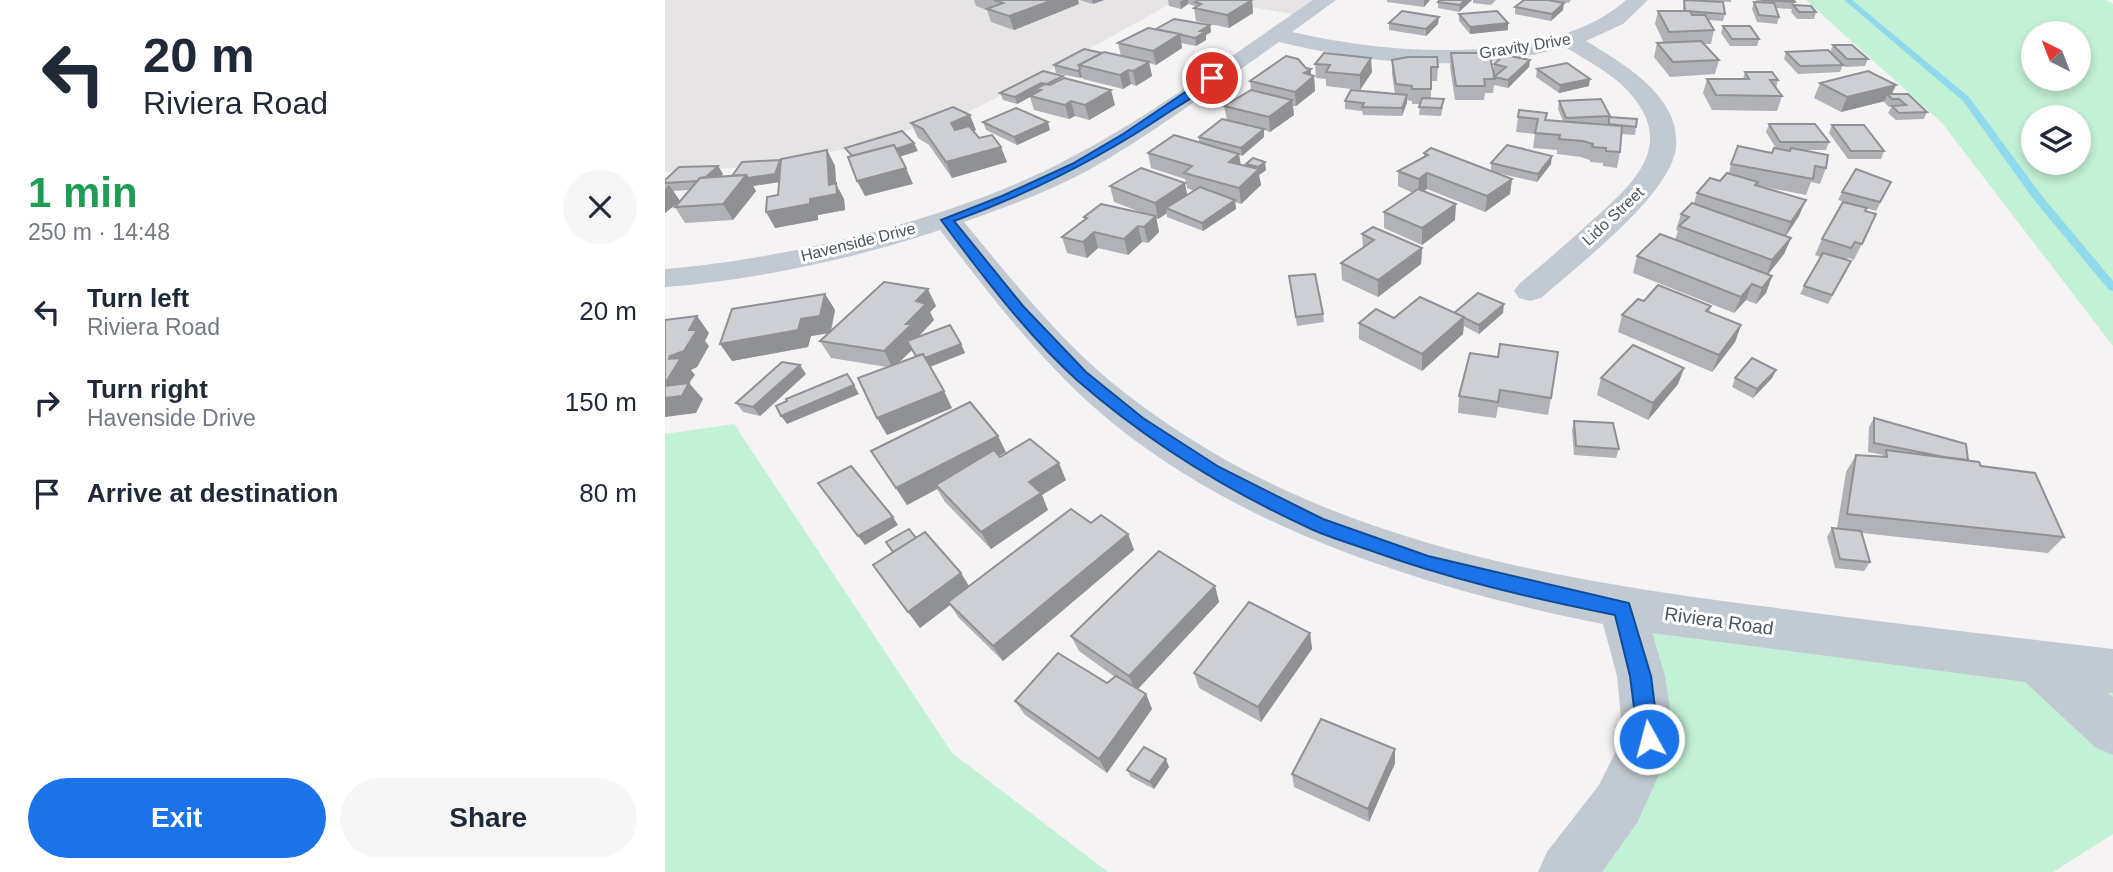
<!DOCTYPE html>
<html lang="en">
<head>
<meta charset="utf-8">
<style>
  body { margin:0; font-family:Arial,sans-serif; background:#f6f6f7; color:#1f2937; height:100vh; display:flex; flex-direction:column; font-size:26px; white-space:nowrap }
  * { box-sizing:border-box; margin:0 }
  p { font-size:23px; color:#747a83 }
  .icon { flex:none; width:38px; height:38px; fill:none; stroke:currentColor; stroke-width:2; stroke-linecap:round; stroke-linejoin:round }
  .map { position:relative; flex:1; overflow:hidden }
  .sheet { display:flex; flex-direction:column; background:#fff; width:665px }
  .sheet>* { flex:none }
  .banner { background:#fff; color:#1f2937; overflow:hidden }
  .needle { width:46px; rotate:318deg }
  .tools { position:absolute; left:1356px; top:21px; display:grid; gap:14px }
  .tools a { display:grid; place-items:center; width:70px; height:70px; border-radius:50%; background:#fff; box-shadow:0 4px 10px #0003; font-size:35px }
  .pin { position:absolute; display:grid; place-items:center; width:60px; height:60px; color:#fff; margin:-30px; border:4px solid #fff; border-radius:50%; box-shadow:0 2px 7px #0007 }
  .me { position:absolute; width:77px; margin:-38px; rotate:353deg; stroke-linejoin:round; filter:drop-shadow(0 0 5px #0008) }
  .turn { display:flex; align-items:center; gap:24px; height:147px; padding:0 28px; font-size:32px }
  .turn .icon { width:91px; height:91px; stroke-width:2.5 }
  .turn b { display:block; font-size:49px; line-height:60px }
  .round { display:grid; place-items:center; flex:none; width:74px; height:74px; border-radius:37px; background:#f6f6f7 }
  .head { display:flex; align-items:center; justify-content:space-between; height:119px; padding:0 28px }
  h1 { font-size:42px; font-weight:800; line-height:52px; color:#1e9e55 }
  .button { display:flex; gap:14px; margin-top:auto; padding:14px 28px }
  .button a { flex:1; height:80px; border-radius:42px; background:#1a73e8; color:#fff; font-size:28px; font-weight:800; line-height:80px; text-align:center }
  .button a+a { background:#f6f6f7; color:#1f2937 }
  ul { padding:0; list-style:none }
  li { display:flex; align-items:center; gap:21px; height:91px; padding:0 28px }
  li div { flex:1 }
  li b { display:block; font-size:26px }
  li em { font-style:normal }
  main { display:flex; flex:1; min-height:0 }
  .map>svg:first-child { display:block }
</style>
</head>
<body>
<main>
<section class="sheet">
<div class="banner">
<div class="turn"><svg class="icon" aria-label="left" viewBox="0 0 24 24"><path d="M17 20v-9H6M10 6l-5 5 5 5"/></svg><div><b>20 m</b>Riviera Road</div></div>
</div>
<div class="head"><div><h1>1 min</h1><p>250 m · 14:48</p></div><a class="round"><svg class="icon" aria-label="close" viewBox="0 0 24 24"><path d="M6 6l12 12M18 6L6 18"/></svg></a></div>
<ul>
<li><svg class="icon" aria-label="left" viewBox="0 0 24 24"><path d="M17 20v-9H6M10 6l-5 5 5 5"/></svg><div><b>Turn left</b><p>Riviera Road</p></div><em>20 m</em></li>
<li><svg class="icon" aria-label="right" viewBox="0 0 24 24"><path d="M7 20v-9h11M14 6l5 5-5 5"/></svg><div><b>Turn right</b><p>Havenside Drive</p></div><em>150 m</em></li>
<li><svg class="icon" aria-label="arrive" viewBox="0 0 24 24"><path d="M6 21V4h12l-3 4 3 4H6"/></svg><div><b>Arrive at destination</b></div><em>80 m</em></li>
</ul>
<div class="button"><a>Exit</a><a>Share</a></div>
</section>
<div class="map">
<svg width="1448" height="872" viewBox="0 0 1448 872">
  <rect width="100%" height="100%" fill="#f5f3f3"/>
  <g fill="#e6e4e5">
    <path d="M0,0H512L381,73L303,112L181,149L83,167L3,172L0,171Z"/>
    <path d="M545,0H661L639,16Z"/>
  </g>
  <g fill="#c3f1d5" fill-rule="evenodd">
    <path d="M1141,0H1441L1448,4V346L1277,123ZM1368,33H1414V79H1368ZM1368,117H1414V163H1368Z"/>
    <path d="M69,424L287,753L443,872H0V434Z"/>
    <path d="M957,608L1448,669V834L1388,872H897L981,739Z"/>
  </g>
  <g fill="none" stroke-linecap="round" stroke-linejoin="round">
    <path fill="#90daee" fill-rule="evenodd" d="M1179,0H1187L1304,97L1377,196L1448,281V291L1444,290L1369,200L1298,101Z"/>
    <path fill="#c1cad2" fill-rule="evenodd" d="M648,0H671L627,32C721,54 885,68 961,0H983L958,24L921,41C957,63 1016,96 1011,147C1007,194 912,266 876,298L865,301L854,298L849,291L854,284C877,265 900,245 922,225C966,186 1015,146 962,90C945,72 921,60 900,47C808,74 705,64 614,42C551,86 489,133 422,171C383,192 341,207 299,222C349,282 398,345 460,393C649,541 882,579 1112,608C1224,623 1336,636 1448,649V693H1443L1448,697V755L1430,747L1360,682L987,633L1000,676L1010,739L972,823L937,872H873L882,852L934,785L958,737L952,676L938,624C763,589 568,529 431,409C371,356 323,292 275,230C189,259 90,280 0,287V269C124,259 293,218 403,159C489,114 568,54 648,0Z"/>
  </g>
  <g fill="#b0b2b7" fill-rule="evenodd">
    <path d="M309,0H413L414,4L349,30L326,22L322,10L311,6Z"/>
    <path d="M414,0H439L428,4Z"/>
    <path d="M503,0H587L588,13L564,28L531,21L529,8L530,6L523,4L516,9L504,6Z"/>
    <path d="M722,0H765L759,7L722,2Z"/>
    <path d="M775,0H807L794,12L773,8V2Z"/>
    <path d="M808,0H831L826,5L808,3Z"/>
    <path d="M859,0H906L904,3L885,0L898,10L886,21L850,14V7Z"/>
    <path d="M1019,0H1066V2L1041,1L1060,14L1058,21L1043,20L1049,30L1046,44H1039L1054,60L1050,74L1005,77L989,57L992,43H999L990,24L993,11H1018Z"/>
    <path d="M1091,0H1129V5L1151,12L1149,19H1132L1126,12L1127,9L1111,8L1114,17L1112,24L1092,22L1087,9L1089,2H1091Z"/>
    <path d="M794,14L843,23V30L805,34L794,21Z"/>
    <path d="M724,23L773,24L761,36L724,30Z"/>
    <path d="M545,25L546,32L541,35V40L531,46L516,43L517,48L491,65L484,63L487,76L471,86L466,84L458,89L418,79L417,77L415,78L391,73L389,65L456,56L453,43L491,29Z"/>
    <path d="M1058,26L1094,39L1092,46H1065L1056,33Z"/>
    <path d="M1168,45L1203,59L1200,66L1180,67L1178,65L1175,72L1133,74L1119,59L1121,52H1165Z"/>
    <path d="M786,53L828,71L829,64L865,60L864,67L843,88L829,85L828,93H820L819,100H790L785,67Z"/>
    <path d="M727,60L773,67L772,81H766V98L778,107L776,116L754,115L755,104H747V101L742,100L737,116L698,115L697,111L680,109V101L730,94L727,74Z"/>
    <path d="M650,64L707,72L695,90L661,86V79L651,78Z"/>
    <path d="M872,69L924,86L894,93L871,77Z"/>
    <path d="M1080,72L1113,80L1111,88L1117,96L1112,111L1047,110L1038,93L1042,79H1078Z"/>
    <path d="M646,75L649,76L650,91L631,106H628L629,115L605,132L599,130V137L577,156L574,155L576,165L582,166L581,164L601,170L594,175L596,185L576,204L570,202L571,209L538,231L502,217V213L493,219L491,218L494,232L483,243L477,242L463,255L433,248L422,258L402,253L397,237L420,220L419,217L478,213L449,202L445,186L522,195L529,191L522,188L520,179L486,168L483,153L534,142V137L562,120L559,106L586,90L585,81Z"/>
    <path d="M399,78L450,105L424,120L410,116L404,119L369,110L365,97L352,104L338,100L335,93Z"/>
    <path d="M1155,83L1231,85L1227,94L1262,112L1259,119L1231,120L1223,113L1227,106L1224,107L1219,102L1220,101L1176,112L1149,98Z"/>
    <path d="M894,101L945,117L971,127L970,135L956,134L955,152L952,168L938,166V163L925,162V160L916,157L892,154V150L868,148L870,134L851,132L853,117L898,121L893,109Z"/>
    <path d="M318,122L385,130L352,145L321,130Z"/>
    <path d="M246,123L311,130L309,131L314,138L342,162L287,178L264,145L253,138Z"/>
    <path d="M1104,124L1164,142L1161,150H1136L1161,168L1155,184L1146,182L1141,195L1095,186L1134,216L1121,236L1126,238L1119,254L1102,275L1107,276L1101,293L1091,304L1081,300L1069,313L968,273L972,256L1010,240L1013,231L1011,230L1016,214L1029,203L1032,193L1055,181L1064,173L1066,164L1107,153L1111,148L1101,132Z"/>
    <path d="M1167,125L1219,151L1216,159H1183L1164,133Z"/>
    <path d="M162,150L170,166L171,184L179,199L180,210L153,215V220L110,228L114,182L88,186L91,191L68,220L20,223L10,207L13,203L0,213V180L53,166L58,174L55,177L67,176L115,160ZM25,190L15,201L8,191Z"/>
    <path d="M759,153L826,171V163L886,164L872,182L828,172L847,179L845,194L820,212L762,189L758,191L790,220L757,245L719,228V212L748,193L733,186V171L759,157Z"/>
    <path d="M1226,182L1211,211L1173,200L1177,192Z"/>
    <path d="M1200,211L1211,214L1189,260L1183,258L1181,260L1182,270L1163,304L1135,294L1139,286L1155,257L1150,255L1157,239Z"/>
    <path d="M697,234L757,248L756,264L713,297L677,280L676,263L698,248Z"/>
    <path d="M624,276L658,314L659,322L632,326Z"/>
    <path d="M160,294L170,310L166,332L271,306L265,312L269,320L253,337L296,344L300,353L265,367L287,408L222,435L212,418L222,367L166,358L155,341L165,333L146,336L143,347L67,361ZM247,350L251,356L233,363Z"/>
    <path d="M979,301L1046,306L1044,312L1076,325L1070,342L1047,372L953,332L957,315Z"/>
    <path d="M789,313H838L814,334L799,326L798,334L757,371L694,339V323L729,318Z"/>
    <path d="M833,357L886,398L883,415L833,407L831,418L793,413L794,396Z"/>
    <path d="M1019,368L1013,384L983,420L932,395L936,378Z"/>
    <path d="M1111,370L1107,378L1088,398L1067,387L1070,378Z"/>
    <path d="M141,374L95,416L78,412L71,403Z"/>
    <path d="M1209,418L1316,466L1399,537L1383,553L1197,533L1205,562L1199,571L1170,568L1162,537L1167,528H1172L1181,472L1191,455L1217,457L1218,455L1203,452L1204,427Z"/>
    <path d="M909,421L954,449L951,458L909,455L907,430Z"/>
    <path d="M206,451L341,452L334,456L401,480L377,495L383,510L326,549L280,502L272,489L242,505Z"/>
    <path d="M426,523L463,534L469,550L338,661L294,618L285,605L255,628L208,565L251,538L304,586Z"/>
    <path d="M550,586L554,602L473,689L481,694L487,709L442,773L360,715L350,701L442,683L450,677L414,651L406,636Z"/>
    <path d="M645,633L647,649L596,722L534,688L529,673Z"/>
    <path d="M730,763L704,822L629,787L627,774Z"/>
    <path d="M504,767L489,789L466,777L462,770Z"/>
  </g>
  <g fill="#909195">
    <path d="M388,0H413L414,4L349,30L344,16Z"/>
    <path d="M427,0H439L428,4Z"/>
    <path d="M518,0H523V4L516,9L515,2Z"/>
    <path d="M587,0L588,13L564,28L562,15Z"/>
    <path d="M759,0H765L759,7Z"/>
    <path d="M800,0H807L794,12L795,5Z"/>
    <path d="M899,3L898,10L886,21L887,14Z"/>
    <path d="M774,17L773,24L761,36V29Z"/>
    <path d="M843,23V30L805,34V27Z"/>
    <path d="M545,25L546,32L541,35V40L531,46L530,38L535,31Z"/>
    <path d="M515,34L517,48L491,65L488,51Z"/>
    <path d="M706,58L707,72L695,90V75Z"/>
    <path d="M865,60L864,67L843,88V80Z"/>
    <path d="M484,62L487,76L471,86L468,71Z"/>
    <path d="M415,69L417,77L415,78L413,71Z"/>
    <path d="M646,69V78L649,76L650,91L631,106L630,92L639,73Z"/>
    <path d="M463,70L466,84L458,89L455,75Z"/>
    <path d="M925,79L924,86L894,93L895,85Z"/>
    <path d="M376,83L378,91L370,89L372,94L365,96V97L352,104L350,97Z"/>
    <path d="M1231,85L1225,97L1222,94L1220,101L1176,112L1182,97Z"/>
    <path d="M446,90L450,105L424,120L420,105Z"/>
    <path d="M742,95V103L737,116V108Z"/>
    <path d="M627,100L629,115L605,132L604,117Z"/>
    <path d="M406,101L410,116L404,119L400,105Z"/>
    <path d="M305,115L311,130L292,139L286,123Z"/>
    <path d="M383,122L385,130L352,145L349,137Z"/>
    <path d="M599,129V137L577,156L576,148Z"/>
    <path d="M249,143L253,151L196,169L192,161Z"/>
    <path d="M336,147L342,162L287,178L281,162Z"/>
    <path d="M162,150L170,166L171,184L179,199L180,210L153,215V220L110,228L101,212L164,185Z"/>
    <path d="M574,154L576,169L564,162Z"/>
    <path d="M887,156L886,164L872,182L873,174Z"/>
    <path d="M116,160L115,182L88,186L91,191L68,220L58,204L81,175Z"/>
    <path d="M600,162L601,170L594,175L596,185L576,204L574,188L594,170L593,167Z"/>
    <path d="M53,166L58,174L44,189L38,180Z"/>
    <path d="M241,168L248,184L200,196L192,181Z"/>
    <path d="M762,173V189L753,195L754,179Z"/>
    <path d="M847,179L845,194L820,212L822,196Z"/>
    <path d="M520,183L523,199L501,208L502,213L493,219L490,203Z"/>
    <path d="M4,185L15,201L0,213V189Z"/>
    <path d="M570,200L571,209L538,231L537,223Z"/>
    <path d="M1141,200L1134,216L1119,238L1126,222Z"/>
    <path d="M791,204L790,220L757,245V228Z"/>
    <path d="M491,216L494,232L483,243L479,227Z"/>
    <path d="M473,226L477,242L463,255L459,239Z"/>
    <path d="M429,232L433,248L422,258L418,242Z"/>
    <path d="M1126,238L1119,254L1101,277L1107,260Z"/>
    <path d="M757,248L756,264L713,297V280Z"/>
    <path d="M1107,276L1101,293L1091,304L1097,288Z"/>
    <path d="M1087,284L1081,300L1069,313L1076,297Z"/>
    <path d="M263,289L271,306L265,312L269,320L253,337L242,341L247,350L228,368L219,351L241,324L251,301Z"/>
    <path d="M160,294L170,310L165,333L146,336L143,347L67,361L55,344Z"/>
    <path d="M839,304L838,313L814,334V325Z"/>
    <path d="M32,316L44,333L40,341L44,346L32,367L26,370L30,375L24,383L38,399L31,413L0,417V383L4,359L24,330Z"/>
    <path d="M799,317L798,334L757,371V354Z"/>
    <path d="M1076,325L1070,342L1047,372L1054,355Z"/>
    <path d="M296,344L300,353L259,369L254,360Z"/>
    <path d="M135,365L141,374L95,416L88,407Z"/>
    <path d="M1019,368L1013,384L983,420L988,403Z"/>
    <path d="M1111,370L1107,378L1088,398L1092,389Z"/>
    <path d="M189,385L194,394L122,424L116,416Z"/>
    <path d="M279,391L287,408L222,435L212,418Z"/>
    <path d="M333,436L341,452L273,488L271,485L272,489L242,505L231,488Z"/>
    <path d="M394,463L401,480L377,495L383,510L326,549L316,532L364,482Z"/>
    <path d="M228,517L233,525L200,545L193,536Z"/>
    <path d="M463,534L469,550L338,661L328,646Z"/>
    <path d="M296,573L306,589L283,602L285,605L255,628L243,612Z"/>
    <path d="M550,586L554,602L471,691L464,676Z"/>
    <path d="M645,633L647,649L596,722L593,707Z"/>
    <path d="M481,694L487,709L442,773L434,759Z"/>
    <path d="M730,749V763L704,822L703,809Z"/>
    <path d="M501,759L504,767L489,789L485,782Z"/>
  </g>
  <g fill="#cdcfd5" stroke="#909195" stroke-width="2">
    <path d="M329,0H388L344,16L322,9L338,3Z"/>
    <path d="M534,0H587L562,15L529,8L536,4L530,2Z"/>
    <path d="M775,0H800L795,5L773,2Z"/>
    <path d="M859,0H883L899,3L887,14L850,7Z"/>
    <path d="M1019,0L1058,2L1060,14L1020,11Z"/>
    <path d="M1096,0H1129L1130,2Z"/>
    <path d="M1089,2L1109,3L1114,17L1094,15Z"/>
    <path d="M1128,5L1146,6L1151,12H1134Z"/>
    <path d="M737,11L774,17L761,29L724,23Z"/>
    <path d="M832,11L843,23L805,27L794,14Z"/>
    <path d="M993,11H1025L1027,15H1040L1049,30L1004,32Z"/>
    <path d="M509,19L545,25L535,31L540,32L530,38L491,29Z"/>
    <path d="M1058,26H1085L1094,39H1067Z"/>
    <path d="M483,28L515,34L488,51L453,43Z"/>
    <path d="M1036,41L1054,60L1008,62L992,43Z"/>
    <path d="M1168,45H1187L1203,59H1182Z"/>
    <path d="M419,49L437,53L414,65L415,69L413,71L389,65Z"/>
    <path d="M1163,50L1178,65L1135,66L1121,52Z"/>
    <path d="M439,52L484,62L468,71L463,70L455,75L414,65Z"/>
    <path d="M659,53L706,58L695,75L661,72L665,65L650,64Z"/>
    <path d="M786,53H824L830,79H819L820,86H791Z"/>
    <path d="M840,55L865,60L843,80L829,77L841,67L829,64Z"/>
    <path d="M621,56L633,59L641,68L646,69L639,73L649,76L630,92L585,81Z"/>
    <path d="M743,57H772L773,67H766V89H747V86L731,84L727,60Z"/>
    <path d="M902,63L925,79L895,85L872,69Z"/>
    <path d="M378,71L398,76L382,84L376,83L350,97L335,93Z"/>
    <path d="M1203,71L1231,85L1182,97L1155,83Z"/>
    <path d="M1080,72H1107L1113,80H1105L1117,96L1051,95L1042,79H1084Z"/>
    <path d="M399,78L446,90L420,105L406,101L400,105L365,96L376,90L370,89L380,84L385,85Z"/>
    <path d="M586,90L627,100L604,117L559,106Z"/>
    <path d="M686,90L742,95L737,108L697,107L699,103L680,101Z"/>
    <path d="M1222,94H1243L1262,112L1234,113L1227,106L1241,105L1234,99H1227Z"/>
    <path d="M757,98L779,99L776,108L754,107Z"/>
    <path d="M936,99L945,116L901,118L894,101Z"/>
    <path d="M288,107L305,115L286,123L290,130L304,126L314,138L327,135L336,147L281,162L258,129L246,123Z"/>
    <path d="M351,108L383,122L349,137L318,122Z"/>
    <path d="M854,110L882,113L880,120L957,126L955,152L941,151V148L927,147L928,144L918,141L894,139L895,135L870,133L873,119L853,117Z"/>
    <path d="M944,117L972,119L971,127L944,124Z"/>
    <path d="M557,119L599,129L576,148L534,137Z"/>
    <path d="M1104,124H1150L1164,142H1115Z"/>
    <path d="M1167,125H1199L1219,151H1186Z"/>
    <path d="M237,131L249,143L231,149L229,145L187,156L180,148Z"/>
    <path d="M509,135L574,154L564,162L594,169L574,188L519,173L527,166L483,153Z"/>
    <path d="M229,145L241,168L192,181L183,157Z"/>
    <path d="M842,145L887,156L873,174L826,163Z"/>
    <path d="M1073,146L1107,153L1109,148L1125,151L1126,148L1163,155L1161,168L1150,166L1148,179L1066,164Z"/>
    <path d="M766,148L847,179L822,196L762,173L754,179L733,171L763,155L759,153Z"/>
    <path d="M162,150L164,185L171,183L172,194L145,199V204L101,212L102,197L113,195L116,159Z"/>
    <path d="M588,158L600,162L593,167L581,164Z"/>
    <path d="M115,160L110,174L83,178L81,175L67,176L77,162Z"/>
    <path d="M53,166L41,177L35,178L33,181L0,183V180L14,167Z"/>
    <path d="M476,168L520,183L490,203L445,186Z"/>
    <path d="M1191,169L1226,182L1215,202L1177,192Z"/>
    <path d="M1062,173L1093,182L1090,185L1141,200L1126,222L1032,193L1045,178L1055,181Z"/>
    <path d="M81,175L58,204L10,207L35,178Z"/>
    <path d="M535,187L570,200L537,223L501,208Z"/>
    <path d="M753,189L791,204L757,228L719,212Z"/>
    <path d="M1178,202L1202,208L1200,211L1211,214L1197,244L1190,242L1186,248L1157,239Z"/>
    <path d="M1027,203L1126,238L1107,260L1014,226L1024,217L1016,214Z"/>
    <path d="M436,204L491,216L479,227L473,226L459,239L429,232L418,242L397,237L422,218L419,217Z"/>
    <path d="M708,227L757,248L713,280L676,263L709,240L697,234Z"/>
    <path d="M995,234L1107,276L1097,288L1087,284L1076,297L972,256Z"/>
    <path d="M1158,253L1186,261L1167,295L1139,286Z"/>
    <path d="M650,274L658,314L631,317L624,276Z"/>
    <path d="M219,282L263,289L251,301L261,304L241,324H247L219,351L155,341Z"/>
    <path d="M993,285L1046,306L1041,311L1076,325L1054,355L957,315L973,299L979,301Z"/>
    <path d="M813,293L839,304L814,325L789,313Z"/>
    <path d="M160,294L155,316L136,319L133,330L55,344L67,309Z"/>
    <path d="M755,297L799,317L757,354L694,323L711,309L729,318Z"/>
    <path d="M32,316L24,330H32L19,351L5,356L4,359L16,358L0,383V320Z"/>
    <path d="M285,325L296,344L260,358L258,354L251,356L242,341Z"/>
    <path d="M835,344L893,352L886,398L835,390L833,402L794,396L805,353L833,357Z"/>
    <path d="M968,345L1019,368L988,403L936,378Z"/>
    <path d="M258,354L279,391L212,418L193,378Z"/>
    <path d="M1087,358L1111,370L1092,389L1070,378Z"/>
    <path d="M117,362L135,365L88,407L71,403Z"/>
    <path d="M182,374L189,385L116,416L111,406L122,401L121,399Z"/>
    <path d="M24,383L17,396L0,398V386Z"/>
    <path d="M305,402L333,436L231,488L206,451Z"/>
    <path d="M1209,418L1301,444L1303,460L1279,457L1209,443Z"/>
    <path d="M909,421L948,423L954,449L911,446Z"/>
    <path d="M365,439L394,463L364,482L376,493L316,532L271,485L329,450L335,457Z"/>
    <path d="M1221,450L1314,462L1316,466L1370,473L1399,537L1182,514L1191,455L1222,457Z"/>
    <path d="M186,466L228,517L193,536L153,483Z"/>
    <path d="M406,509L426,523L436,515L463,534L328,646L283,602Z"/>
    <path d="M1167,528L1196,531L1205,562L1175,559Z"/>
    <path d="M244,529L251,538L228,552L221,542Z"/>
    <path d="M260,532L296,573L243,612L208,565Z"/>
    <path d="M494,551L550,586L464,676L406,636Z"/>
    <path d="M584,602L645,633L593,707L529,673Z"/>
    <path d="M393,653L442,683L451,676L481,694L434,759L350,701Z"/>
    <path d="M656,719L730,749L703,809L627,774Z"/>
    <path d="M479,747L501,759L485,782L462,770Z"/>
  </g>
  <path fill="#1a73e8" stroke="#114b97" stroke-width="2" d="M544,76L552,78C538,92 520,102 504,112C436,158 366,193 289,221L358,306L421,372L478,418L554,467L658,519L763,556L964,603L986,676L994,739L991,747L984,750L976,747L973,739L965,676L950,615C866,598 784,579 704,550C684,543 663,537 644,528C561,490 482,441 413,381C363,336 316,274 276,220L337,196L407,164L458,134Z"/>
  <g text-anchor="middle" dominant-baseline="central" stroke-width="6" stroke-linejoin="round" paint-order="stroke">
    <g font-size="16" fill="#4a5661" stroke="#fff">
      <text transform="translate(860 46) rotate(-9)">Gravity Drive</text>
      <text transform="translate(948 216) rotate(-43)">Lido Street</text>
      <text transform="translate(193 242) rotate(-14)">Havenside Drive</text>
    </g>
    <g font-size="19" fill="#4a5661" stroke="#fff">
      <text transform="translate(1054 621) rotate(8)">Riviera Road</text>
    </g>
  </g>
</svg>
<div class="tools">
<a><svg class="needle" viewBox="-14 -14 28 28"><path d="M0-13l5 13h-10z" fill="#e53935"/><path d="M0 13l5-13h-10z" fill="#747a83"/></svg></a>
<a><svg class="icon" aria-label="layers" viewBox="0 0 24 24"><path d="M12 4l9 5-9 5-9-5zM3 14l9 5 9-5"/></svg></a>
</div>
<div class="pin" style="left:547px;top:78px;background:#d93025"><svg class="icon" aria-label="arrive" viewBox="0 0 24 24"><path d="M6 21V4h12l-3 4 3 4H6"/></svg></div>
<svg class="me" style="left:984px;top:739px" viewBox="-20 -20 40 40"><circle r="17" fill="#1a73e8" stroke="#fff" stroke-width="3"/><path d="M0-11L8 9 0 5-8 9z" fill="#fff"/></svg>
</div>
</main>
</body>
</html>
